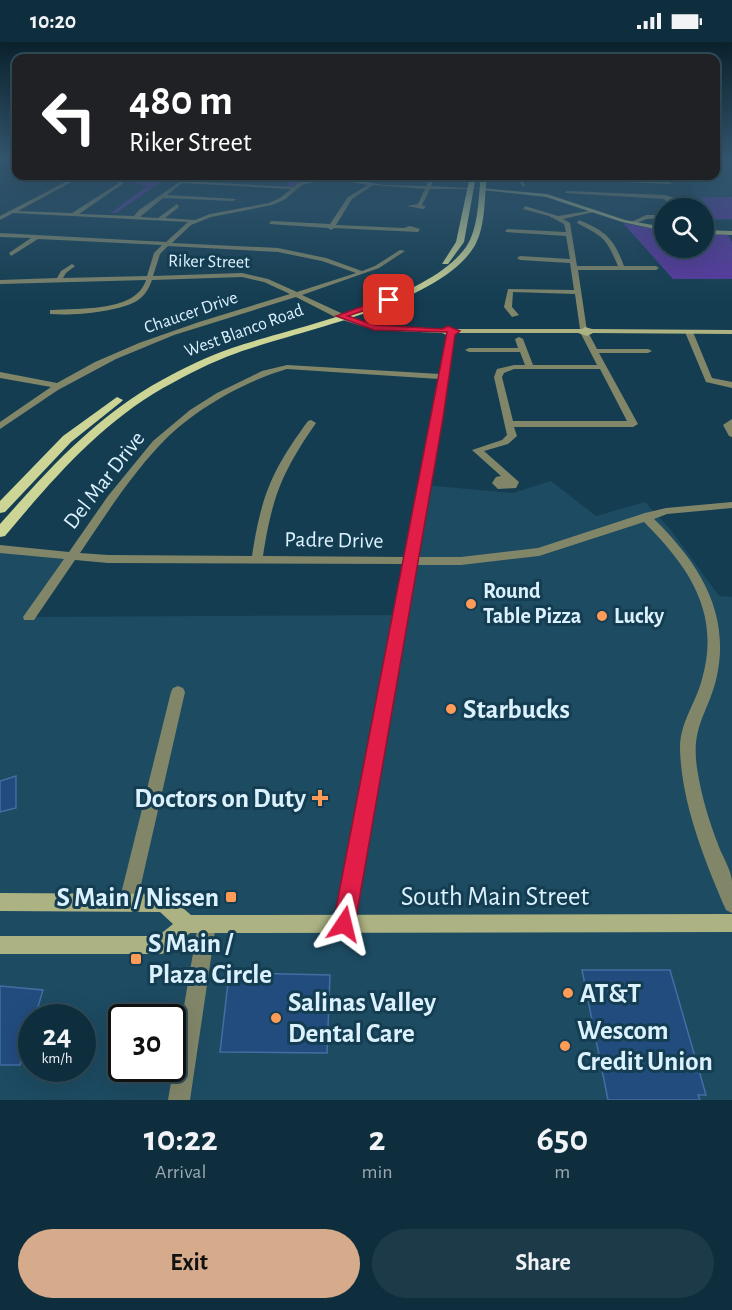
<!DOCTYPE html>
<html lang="en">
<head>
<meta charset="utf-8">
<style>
  body { margin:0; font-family:"Alegreya Sans",sans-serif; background:#1d3a48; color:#f1f3f6; height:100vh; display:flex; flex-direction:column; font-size:22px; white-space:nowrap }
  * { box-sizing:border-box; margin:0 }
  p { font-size:20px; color:#9ba8b0 }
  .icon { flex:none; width:33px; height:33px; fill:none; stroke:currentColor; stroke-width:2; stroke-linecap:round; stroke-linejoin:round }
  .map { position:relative; height:1058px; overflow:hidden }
  .details { display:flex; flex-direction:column; background:#0f2e3d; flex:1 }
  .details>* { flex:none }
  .banner { position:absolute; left:12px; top:12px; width:708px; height:126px; border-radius:12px; box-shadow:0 6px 24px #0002,0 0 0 2px #2f4a57; background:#202124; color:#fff; overflow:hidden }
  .fabs { position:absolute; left:654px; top:156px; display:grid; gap:12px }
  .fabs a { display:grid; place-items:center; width:60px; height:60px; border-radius:50%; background:#0f2e3d; box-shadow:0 6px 24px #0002,0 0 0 2px #2f4a57; font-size:30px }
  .speed { position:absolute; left:18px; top:962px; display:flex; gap:12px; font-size:30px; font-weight:700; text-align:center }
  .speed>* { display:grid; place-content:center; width:78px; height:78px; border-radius:50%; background:#0f2e3d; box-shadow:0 6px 24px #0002,0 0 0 2px #2f4a57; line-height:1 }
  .speed small { font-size:15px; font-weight:400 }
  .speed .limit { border:3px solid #111; border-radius:9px; background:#fff; color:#111 }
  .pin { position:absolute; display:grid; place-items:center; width:51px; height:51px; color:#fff; margin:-26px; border-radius:12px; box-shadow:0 3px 9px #0006 }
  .me { position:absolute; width:66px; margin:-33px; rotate:10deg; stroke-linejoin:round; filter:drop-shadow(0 0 4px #0008) }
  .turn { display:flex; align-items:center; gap:21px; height:126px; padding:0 18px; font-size:27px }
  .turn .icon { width:78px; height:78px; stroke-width:2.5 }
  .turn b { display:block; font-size:42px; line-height:51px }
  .eta { display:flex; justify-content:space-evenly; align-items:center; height:102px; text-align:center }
  .eta b { font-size:36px; font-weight:700; line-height:42px }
  .cta { display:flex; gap:12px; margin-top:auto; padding:12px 18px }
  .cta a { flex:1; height:69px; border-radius:36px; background:#d6ab8b; color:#111; font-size:24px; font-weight:700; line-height:69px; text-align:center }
  .cta a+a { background:#1d3a48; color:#f1f3f6 }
  .status { display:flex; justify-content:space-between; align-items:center; height:42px; padding:0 30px; background:#0f2e3d; direction:ltr }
  .status svg { height:16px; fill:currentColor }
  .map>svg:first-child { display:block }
</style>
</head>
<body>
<div class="status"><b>10:20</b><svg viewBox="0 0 49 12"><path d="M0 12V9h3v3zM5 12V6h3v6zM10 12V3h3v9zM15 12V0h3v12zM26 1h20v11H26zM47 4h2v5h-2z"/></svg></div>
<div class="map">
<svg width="732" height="1058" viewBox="0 0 732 1058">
  <rect width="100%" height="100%" fill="#143d51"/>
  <g fill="#1d4b62" fill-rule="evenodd">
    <path d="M716,115H732V178H712L684,134H716Z"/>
    <path d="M551,439L596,474L645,460L670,487L719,554L732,555V1058H0V506L71,514L30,575L400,573L424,443L513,451ZM32,975H82V1026H32ZM122,975H172V1026H122Z"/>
  </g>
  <g fill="#5c38a4">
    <path d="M140,134L164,138L116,171H111L147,144L130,140Z"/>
    <path d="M171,134L267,136L275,134H322L291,145L286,144L290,139L264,138L257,143L260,139L182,135L176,139H165Z"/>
    <path d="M701,155H732V177H714Z"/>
    <path d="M623,181L664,189V206H704V192L728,193L732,200V237H673Z"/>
  </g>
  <g fill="#224c7e" stroke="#436ea2" stroke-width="1.5">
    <path d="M16,734V766L0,770V739Z"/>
    <path d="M582,928H670L706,1053H698L700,1058H608Z"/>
    <path d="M239,931L330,933L327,1011L220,1010L228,941Z"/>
    <path d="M0,944L43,948L35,975H32V985L20,1023H0Z"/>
  </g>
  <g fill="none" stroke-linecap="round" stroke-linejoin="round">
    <g fill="#828669" fill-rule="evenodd">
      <path d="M77,134L114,136L124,141L79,172L134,174L139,168L181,139L294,145L298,141L335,134L384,143L426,144L431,134H435L431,144L484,147H430L422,163L426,165L423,167L407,164L418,162L425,147L373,143L352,157L336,183L404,186L410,184L420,187L418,190L334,186L331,188L328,186L269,182L271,179L330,182L348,155L368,143L331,136L302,143L284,158L272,163L211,175L191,183L172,201L278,206L326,216L362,229L375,224L400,208L405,209L379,226L302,253L343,272V276H337L296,255L174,293L116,317L58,348L0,387V380L51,345L0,336V330L57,341L95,320L139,301L199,280L290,252L264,240L242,235L152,238C149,247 144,255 135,260C115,270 74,274 50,272V268H53C81,266 136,270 146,238L0,242V238L57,236L61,229L72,222L75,224L66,231L63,236L147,234L154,211L162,203L38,197L11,214L9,211L31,196L0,195V191L166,200L188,180L13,171L0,178V174ZM77,137L113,138L119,141L72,171L18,169ZM182,141L291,147L280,156L269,161L210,172L195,178L165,176L179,165L177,162L158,176L140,175L163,156L233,159L236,157L167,153ZM168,204L278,210L322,219L356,231L297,250L268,237L242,231L153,234L160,212Z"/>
      <path d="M525,134L661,138L672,141L670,142L525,136L522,137L525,144L523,145L517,136Z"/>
      <path d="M567,149L665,153L678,157L667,160L664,157L565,151Z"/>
      <path d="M525,164L558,174L594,168V170L563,177L570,181L577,224H618C606,196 604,195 577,181L579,178C606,189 614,197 624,224H656L659,226L656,228H578L587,289L580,287L575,252L513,250L512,265L519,273L512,275L504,265L508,247L574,248L570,221L520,218L517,216L520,214L570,217L566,194L505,190L507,187L566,190L564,182L549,174L523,167Z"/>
      <path d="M646,173H664V176L647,177L634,182L629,181Z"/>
      <path d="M686,288L693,290L712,336L732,340V346L706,340L685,290Z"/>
      <path d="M447,290L454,292L417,515H461L538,506L645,471L666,466L732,460V466L667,472L654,477C699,521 732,572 716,638C707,673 691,685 697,726C701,753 709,779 719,805C723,815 731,828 732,839C732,849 732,861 732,871L726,868C705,820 681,760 680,706C680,680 696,661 702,637C721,571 689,525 644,480L539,514L461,523H416L353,882L351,889L344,891L337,889L335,882L404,522L108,521L75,518L34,578H24L23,575L64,517L0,511V503L69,510L108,454L153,399L190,368L217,351L262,329L287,323L440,332ZM287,327L439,337L406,515L263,514C272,455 282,430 316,381L311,378L308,379C272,428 261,454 252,514L108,513L80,511C105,474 129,436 159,404C190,370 242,340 287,327Z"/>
      <path d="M582,290H588L597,307H648L652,309L648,311H599L638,382L633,385H514L517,394L508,402L484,409L519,440L516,446L498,447L492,441L496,435L501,434L472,408L502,398L507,393L494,335L497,327L514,323H525L520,310H469L465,308L469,306H518L515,297L519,295L523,297L533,323H597L581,292ZM514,327H600L627,379H513L502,335L504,331Z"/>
      <path d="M732,377V395L729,394L723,383Z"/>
      <path d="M178,644L183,646L185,650L137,860L134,866L128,869L122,866L119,860L171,650L173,646Z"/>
      <path d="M207,873L214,875L216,882L190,1058H168L198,882L200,875Z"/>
    </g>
    <g fill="#acb282" fill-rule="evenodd">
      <path d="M480,146L547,152L625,178L664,185V189L622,180L546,155L482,148Z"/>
      <path d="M704,188L732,189V193L704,192Z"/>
      <path d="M337,272L375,284L443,287L449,289L456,287H582L585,285L592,287L732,288V292L593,291L587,294L578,291H457L449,294L442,291L374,288L337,276Z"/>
      <path d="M0,851L164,852L170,855L191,873L732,872V890L190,891L168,910L161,912H0V894H158L173,882L160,870L0,869Z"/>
    </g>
    <g fill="#ccd496" fill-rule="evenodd">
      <path d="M470,134H476L464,200L448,222H442L456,200Z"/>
      <path d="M481,134H487C484,156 486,185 474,205C438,263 299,288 237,311C211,320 187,333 163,346C99,383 52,438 5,494L0,495V482C49,427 96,374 162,338C184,326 208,314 232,306C294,285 428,259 466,205C479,186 478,156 481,134Z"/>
      <path d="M117,355L123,358L121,360L71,400L5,470L0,471V459L63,394Z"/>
    </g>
  </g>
  <linearGradient id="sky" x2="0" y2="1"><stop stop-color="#0b222d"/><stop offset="0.44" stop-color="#345770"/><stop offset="1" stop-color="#345770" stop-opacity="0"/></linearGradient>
  <rect width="732" height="263" fill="url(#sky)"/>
  <path fill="#e11d48" stroke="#92132f" stroke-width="1.5" d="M389,255L392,259L348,274L375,283L442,287L448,284L460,289L455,293L443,376L355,882L351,889L344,892L336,889L333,882L447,290L374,288L336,274Z"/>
  <g fill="#fe9c57" stroke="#143d51" stroke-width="2">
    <circle cx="471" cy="562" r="6"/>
    <circle cx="602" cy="574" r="6"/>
    <circle cx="451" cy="667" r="6"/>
    <path d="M317 747h6v6h6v6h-6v6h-6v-6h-6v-6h6z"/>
    <rect x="225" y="849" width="12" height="12" rx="3"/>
    <rect x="130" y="911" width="12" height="12" rx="3"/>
    <circle cx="568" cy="951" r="6"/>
    <circle cx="276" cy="976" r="6"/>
    <circle cx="565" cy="1004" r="6"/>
  </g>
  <g text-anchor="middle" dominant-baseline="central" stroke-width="6" stroke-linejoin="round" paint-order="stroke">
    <g font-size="18" fill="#dbf1fe" stroke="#143d51">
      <text transform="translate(209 220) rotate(1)">Riker Street</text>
      <text transform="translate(191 271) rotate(-19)">Chaucer Drive</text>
      <text transform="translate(244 289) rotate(-20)">West Blanco Road</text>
    </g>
    <g font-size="22" fill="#dbf1fe" stroke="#143d51">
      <text transform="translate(104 438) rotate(-52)">Del Mar Drive</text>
      <text transform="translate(334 498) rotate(1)">Padre Drive</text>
    </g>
    <g font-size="22" font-weight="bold" fill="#dbf1fe" stroke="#143d51" text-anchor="start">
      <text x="483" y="549">Round<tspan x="483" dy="25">Table Pizza</tspan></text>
      <text x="614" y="574">Lucky</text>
    </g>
    <g font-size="27" font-weight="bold" fill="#dbf1fe" stroke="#143d51" text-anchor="start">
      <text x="463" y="667">Starbucks</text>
      <text x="306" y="756" text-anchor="end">Doctors on Duty</text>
      <text x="219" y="855" text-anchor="end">S Main / Nissen</text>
      <text x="148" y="901">S Main /<tspan x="148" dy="31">Plaza Circle</tspan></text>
      <text x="580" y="951">AT&amp;T</text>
      <text x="288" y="960">Salinas Valley<tspan x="288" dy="31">Dental Care</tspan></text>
      <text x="577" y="988">Wescom<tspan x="577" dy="31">Credit Union</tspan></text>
    </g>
    <g font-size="27" fill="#dbf1fe" stroke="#143d51">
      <text x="495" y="854">South Main Street</text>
    </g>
  </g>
</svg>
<div class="fabs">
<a><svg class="icon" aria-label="search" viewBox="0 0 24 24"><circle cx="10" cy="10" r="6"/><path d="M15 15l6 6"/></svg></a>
</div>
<div class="speed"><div>24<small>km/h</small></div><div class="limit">30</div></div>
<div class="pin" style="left:389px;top:258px;background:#d93025"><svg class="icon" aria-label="arrive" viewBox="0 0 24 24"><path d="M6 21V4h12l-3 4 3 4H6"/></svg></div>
<svg class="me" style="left:344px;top:882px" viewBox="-20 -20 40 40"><path d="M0-17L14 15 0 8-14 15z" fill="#e11d48" stroke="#fff" stroke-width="4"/></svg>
<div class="banner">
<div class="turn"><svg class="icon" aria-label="left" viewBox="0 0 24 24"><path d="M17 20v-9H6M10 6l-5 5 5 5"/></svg><div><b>480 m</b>Riker Street</div></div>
</div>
</div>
<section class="details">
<div class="eta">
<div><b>10:22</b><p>Arrival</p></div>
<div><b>2</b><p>min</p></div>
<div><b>650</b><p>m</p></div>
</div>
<div class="cta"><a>Exit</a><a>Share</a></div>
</section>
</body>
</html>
